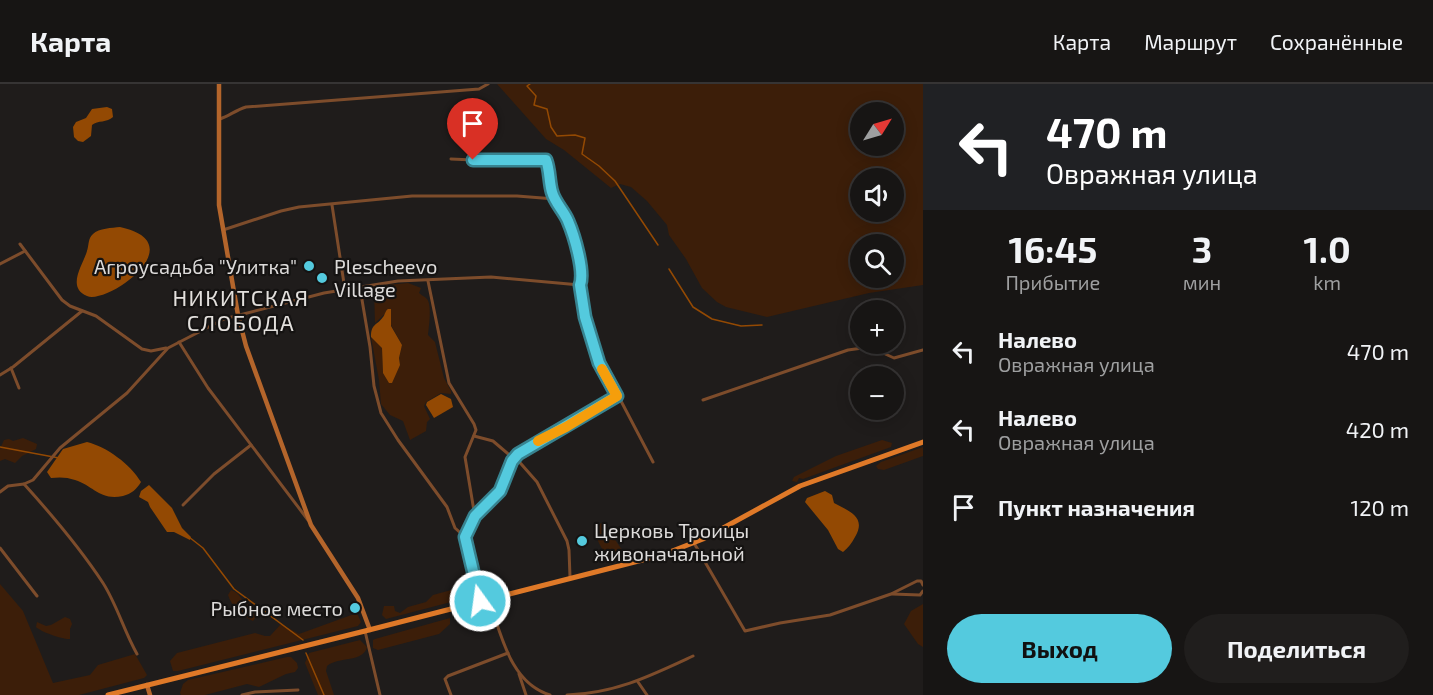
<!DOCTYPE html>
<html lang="ru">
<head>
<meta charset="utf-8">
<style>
  body { margin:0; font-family:"Exo 2",sans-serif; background:#201e1d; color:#f1f3f6; height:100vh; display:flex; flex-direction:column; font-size:22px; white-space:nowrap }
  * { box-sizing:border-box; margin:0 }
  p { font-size:20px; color:#9e9fa0 }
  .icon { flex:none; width:33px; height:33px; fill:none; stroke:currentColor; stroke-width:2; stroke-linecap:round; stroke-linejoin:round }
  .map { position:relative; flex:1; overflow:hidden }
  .details { display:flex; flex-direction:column; background:#171514; width:510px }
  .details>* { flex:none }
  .hud { background:#202124; color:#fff; overflow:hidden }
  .needle { width:39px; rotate:53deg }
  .controls { position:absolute; left:850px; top:18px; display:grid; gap:12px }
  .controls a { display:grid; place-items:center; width:54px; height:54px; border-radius:50%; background:#171514; box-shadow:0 3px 15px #0003,0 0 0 2px #363434; font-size:30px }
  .pin { position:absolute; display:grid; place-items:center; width:51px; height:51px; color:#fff; margin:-62px -26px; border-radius:50% 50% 50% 0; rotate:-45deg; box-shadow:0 0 6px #0007 }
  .pin .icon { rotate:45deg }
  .me { position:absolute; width:66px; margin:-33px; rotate:346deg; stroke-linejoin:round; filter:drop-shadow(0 0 4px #0008) }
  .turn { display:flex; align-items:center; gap:21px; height:126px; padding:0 24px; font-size:27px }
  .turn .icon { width:78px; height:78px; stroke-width:2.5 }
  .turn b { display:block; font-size:42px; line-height:51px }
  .eta { display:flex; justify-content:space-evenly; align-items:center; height:102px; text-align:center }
  .eta b { font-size:36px; font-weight:700; line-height:42px }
  .primary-button { display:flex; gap:12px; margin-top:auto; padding:12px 24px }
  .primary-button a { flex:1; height:69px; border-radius:36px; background:#54cade; color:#111; font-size:24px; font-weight:700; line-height:69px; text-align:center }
  .primary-button a+a { background:#201e1d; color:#f1f3f6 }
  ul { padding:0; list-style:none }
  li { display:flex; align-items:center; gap:18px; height:78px; padding:0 24px }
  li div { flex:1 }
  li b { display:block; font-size:22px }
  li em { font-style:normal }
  header { display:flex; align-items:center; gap:36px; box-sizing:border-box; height:84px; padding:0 30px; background:#171514; border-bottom:2px solid #363434 }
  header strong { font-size:28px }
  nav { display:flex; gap:33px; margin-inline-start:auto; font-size:21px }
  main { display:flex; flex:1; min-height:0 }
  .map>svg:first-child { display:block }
</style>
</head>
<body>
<header>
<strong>Карта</strong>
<nav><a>Карта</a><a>Маршрут</a><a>Сохранённые</a></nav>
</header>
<main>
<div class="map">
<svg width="923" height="611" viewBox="0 0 923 611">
  <rect width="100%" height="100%" fill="#1f1c1b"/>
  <g fill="#3c1e09" fill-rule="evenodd">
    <path d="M497,0H923V201L869,209L767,233L726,223L717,218L702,204L686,175L669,151L667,141L647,117L631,103L620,100L611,104L564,66L546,55ZM894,28V62H861V28ZM861,94H894V128H861ZM861,160H894V194H861Z"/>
    <path d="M408,199L421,204L419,209C421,211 424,212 427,215C432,221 429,243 428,251L435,258L444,294L451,307V310L441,309L426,318L424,322L430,335L427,338L426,347L410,356L403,337L390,331L381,320L379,296L371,253L382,264L383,289L396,287L400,281L399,274L402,261L391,241L390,225L375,239L374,205L377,202Z"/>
    <path d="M23,354L37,360L36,365L22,372L15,379L5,375L0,377V365L4,356L9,355L13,357Z"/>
    <path d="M882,356L892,359L891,363L803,395L799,394L797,398L792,397L794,393L836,372Z"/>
    <path d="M923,363V372L884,386L878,385L876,382L881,378Z"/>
    <path d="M601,439L606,442L622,466L619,470L606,472C600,460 591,450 601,439Z"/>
    <path d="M0,500L23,527L53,599L90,591L98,581L135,570L147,591L144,594L79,611H0Z"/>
    <path d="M466,502L474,508V512L386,535L382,531L384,522H394L395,527L400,529L408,523L426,518L433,511Z"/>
    <path d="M231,506C241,510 239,514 247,520C252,524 255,523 259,529L253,537C243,532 231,522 228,511Z"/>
    <path d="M923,520V563L918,560L904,540L911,527Z"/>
    <path d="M357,529L361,538L358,542L178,587H173L170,577L177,569L255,549L265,552H270L281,540L299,550Z"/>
    <path d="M65,533L70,535L72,540L70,545V555C64,556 41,548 36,543L37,538L46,542L51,541Z"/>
    <path d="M450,534V540L439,550L378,566L373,564V556L375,555Z"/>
    <path d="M360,556L367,563C363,579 339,572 327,582L326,587L334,611H318L305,579L309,569Z"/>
    <path d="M287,573H291L297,579L298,584L295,588L286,590L259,603L247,600L205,611H181L180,609L183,600L188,596Z"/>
  </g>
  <g fill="#934903">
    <path d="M107,23L112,25L113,33C107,39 98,36 92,41L91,52L83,58L78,57L74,53L73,43L76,38L86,34L92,25Z"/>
    <path d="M120,143C195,159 107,221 87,212C66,203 83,181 87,167C89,161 88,154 93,150C99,144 112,144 120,143Z"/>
    <path d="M388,225H391V242L402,261L399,274L400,281L392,299H389L383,289L382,264L371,253C371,239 377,242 383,233C385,231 385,227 388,225Z"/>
    <path d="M441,310L451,315L453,323L434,334L426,321L427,318Z"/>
    <path d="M87,358C107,363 130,380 141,398C137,405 131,410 123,412C100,417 94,402 75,396C67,393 59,393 51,394L47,388L63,365Z"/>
    <path d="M149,401L172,424L182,444L191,453L190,456L174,448H167L150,423L148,418L139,413L141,407Z"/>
    <path d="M825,407L832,411L834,419C849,427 867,433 855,453C852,459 848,464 843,468L838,465L828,446L805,418L807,414Z"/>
  </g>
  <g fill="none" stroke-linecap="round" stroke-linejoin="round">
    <g stroke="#934903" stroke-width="1.5">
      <path d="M530,0L527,2L536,12L534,21L547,25L551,43L557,52L575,51L585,54L582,70L599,82L615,97L658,161"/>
      <path d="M669,185L693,223L712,235L741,242L762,241"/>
      <path d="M0,363L59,374"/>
      <path d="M189,453L203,464L234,505L303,556"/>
      <path d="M306,569L324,611"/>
    </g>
    <g stroke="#7d4c2b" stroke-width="3">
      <path d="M220,35C229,32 236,26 246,23L479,5L488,0"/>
      <path d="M451,75L496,77L547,76C550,86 549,98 552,108C555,119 564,127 568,137C574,151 585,188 580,201L585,233L599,279L621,317L653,378"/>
      <path d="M332,121L345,206"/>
      <path d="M223,146L281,127L299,123L412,112H517L555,115"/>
      <path d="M20,160L62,216L70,222L96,232L142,265L151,267L166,264"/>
      <path d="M0,180L25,167"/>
      <path d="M428,197L449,299L474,340L476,346L465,373L475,433"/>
      <path d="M360,204L370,263L374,302L381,329L398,356L447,423L455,444L465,453"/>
      <path d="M179,258L208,304L308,436"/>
      <path d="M11,284L19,304"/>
      <path d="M0,291L13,283L82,227"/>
      <path d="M703,316L848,266L870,263L894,274L923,266"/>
      <path d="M474,352L493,357L513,374"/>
      <path d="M515,373L537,398L567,457L569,466L570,493"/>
      <path d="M24,400C52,431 80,464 103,499C117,521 124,547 137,570"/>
      <path d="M0,408L8,402L24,400L33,396L60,364L127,309L168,264L224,235L324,209L398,197L491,193L580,201"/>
      <path d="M183,421L214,390L251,361"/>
      <path d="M694,459L745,547L780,539L830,531L891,510L917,497H921L923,501"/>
      <path d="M0,464L37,512"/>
      <path d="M892,510L920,511L923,507"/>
      <path d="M489,516C501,550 510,599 550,611"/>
      <path d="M480,517L465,453L475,433L500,407L512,377L518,370L617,312"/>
      <path d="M365,547L380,611"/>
      <path d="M519,590L526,611"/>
      <path d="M638,598L647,611"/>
      <path d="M242,611L255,608L298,606"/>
      <path d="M451,611L445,595L448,592L508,569"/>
      <path d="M567,611C616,609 650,592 693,572"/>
    </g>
    <g stroke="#b4652b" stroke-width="4.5">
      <path d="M219,0V121L238,231L246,262L311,441L358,514L370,546"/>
      <path d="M147,601L150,611"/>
    </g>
    <path stroke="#df7928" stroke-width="5" d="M108,611L365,547L662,471L703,455L800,402L923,358"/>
  </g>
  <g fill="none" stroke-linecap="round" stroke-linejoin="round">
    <g stroke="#378390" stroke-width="15">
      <path id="route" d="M473,76H546C550,86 549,98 552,108C555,119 564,127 568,137C574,151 585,187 580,201L585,233L599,279L617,312L518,370L512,377L500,407L475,432L465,453L480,517"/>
    </g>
    <use href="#route" stroke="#54cade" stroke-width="10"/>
    <path stroke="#f59e0b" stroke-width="10" d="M538,357L566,343L617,312L602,285"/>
  </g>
  <g fill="#54cade" stroke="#151312" stroke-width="2">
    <circle cx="309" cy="182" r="6"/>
    <circle cx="322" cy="194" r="6"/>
    <circle cx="582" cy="457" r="6"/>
    <circle cx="355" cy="524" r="6"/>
  </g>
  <g text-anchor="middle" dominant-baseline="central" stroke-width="4.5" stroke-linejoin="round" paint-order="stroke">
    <g font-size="20" fill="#dddbda" stroke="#151312" text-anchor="end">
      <text x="297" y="182">Агроусадьба "Улитка"</text>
      <text x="334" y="182" text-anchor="start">Plescheevo<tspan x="334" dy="23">Village</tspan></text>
      <text x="594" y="446" text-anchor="start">Церковь Троицы<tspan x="594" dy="23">живоначальной</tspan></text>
      <text x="343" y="524">Рыбное место</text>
    </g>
    <g font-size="22" letter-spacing="1.5" fill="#e3e0dd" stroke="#151312">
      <text x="241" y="213">НИКИТСКАЯ<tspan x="241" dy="25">СЛОБОДА</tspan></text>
    </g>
  </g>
</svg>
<div class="controls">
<a><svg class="needle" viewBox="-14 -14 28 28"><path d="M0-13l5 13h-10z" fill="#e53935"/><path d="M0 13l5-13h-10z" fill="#9e9fa0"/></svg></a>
<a><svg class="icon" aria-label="sound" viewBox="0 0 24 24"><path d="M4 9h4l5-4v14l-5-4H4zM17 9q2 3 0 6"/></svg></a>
<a><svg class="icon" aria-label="search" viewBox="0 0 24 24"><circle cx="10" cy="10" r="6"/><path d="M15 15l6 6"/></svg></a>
<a>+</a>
<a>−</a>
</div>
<div class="pin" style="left:473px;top:76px;background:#d93025"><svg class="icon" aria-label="arrive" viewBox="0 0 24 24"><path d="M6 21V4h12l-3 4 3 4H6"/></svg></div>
<svg class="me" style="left:480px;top:517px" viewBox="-20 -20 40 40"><circle r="17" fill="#54cade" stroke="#fff" stroke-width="3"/><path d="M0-11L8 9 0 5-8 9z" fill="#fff"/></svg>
</div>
<section class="details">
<div class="hud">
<div class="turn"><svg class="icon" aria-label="left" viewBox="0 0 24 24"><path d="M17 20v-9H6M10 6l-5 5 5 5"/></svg><div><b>470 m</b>Овражная улица</div></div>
</div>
<div class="eta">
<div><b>16:45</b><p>Прибытие</p></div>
<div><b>3</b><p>мин</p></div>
<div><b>1.0</b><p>km</p></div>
</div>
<ul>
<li><svg class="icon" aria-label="left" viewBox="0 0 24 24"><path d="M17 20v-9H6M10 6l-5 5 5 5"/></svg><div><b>Налево</b><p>Овражная улица</p></div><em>470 m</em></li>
<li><svg class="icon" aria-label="left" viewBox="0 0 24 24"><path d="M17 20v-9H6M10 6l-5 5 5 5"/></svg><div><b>Налево</b><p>Овражная улица</p></div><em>420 m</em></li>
<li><svg class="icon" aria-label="arrive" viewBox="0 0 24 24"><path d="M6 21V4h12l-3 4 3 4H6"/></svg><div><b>Пункт назначения</b></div><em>120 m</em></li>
</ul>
<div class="primary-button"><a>Выход</a><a>Поделиться</a></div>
</section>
</main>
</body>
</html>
